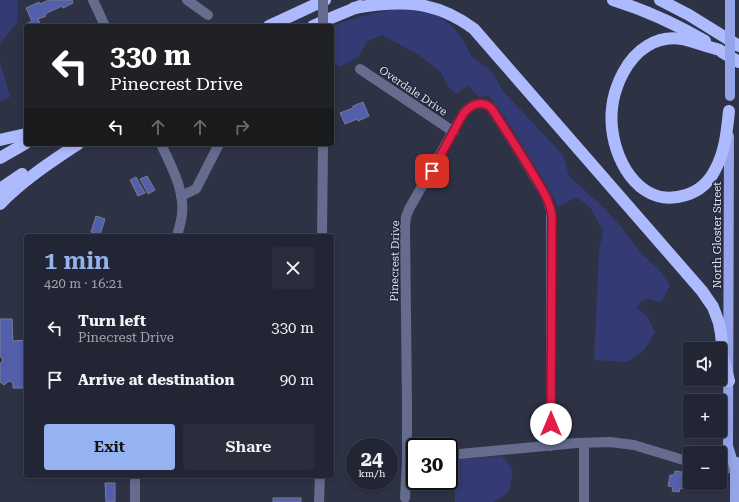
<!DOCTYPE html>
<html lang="en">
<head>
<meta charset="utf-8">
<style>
  body { margin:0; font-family:"Roboto Serif",serif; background:#2a2e3c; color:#f1f3f6; height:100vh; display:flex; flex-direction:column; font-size:15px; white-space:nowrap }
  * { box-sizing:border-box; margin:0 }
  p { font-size:13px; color:#a2a5ac }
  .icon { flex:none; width:22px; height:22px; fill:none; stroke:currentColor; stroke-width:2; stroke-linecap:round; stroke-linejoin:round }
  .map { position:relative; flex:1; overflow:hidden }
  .side { position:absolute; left:24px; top:234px; width:310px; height:244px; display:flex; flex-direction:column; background:#222634; border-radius:4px; box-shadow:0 2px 6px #0003,0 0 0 1px #3f434f }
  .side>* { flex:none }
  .hud { position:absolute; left:24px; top:24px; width:310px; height:122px; border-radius:4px; box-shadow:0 2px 6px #0003,0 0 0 1px #3f434f; background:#202124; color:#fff; overflow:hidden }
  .controls { position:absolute; left:683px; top:342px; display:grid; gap:8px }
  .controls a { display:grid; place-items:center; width:44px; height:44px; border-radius:4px; background:#222634; box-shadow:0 2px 6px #0003,0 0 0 1px #3f434f; font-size:20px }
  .speed { position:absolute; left:346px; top:438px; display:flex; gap:8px; font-size:20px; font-weight:700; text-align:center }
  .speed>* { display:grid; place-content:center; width:52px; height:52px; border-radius:50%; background:#222634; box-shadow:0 2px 6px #0003,0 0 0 1px #3f434f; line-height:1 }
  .speed small { font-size:10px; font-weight:400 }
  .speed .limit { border:2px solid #111; border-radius:6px; background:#fff; color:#111 }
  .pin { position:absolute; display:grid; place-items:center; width:34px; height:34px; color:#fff; margin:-17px; border-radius:8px; box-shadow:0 2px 6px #0006 }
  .me { position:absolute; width:44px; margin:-22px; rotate:0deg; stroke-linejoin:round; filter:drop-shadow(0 0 3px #0008) }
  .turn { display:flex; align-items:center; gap:14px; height:84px; padding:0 20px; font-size:18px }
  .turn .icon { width:52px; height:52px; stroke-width:2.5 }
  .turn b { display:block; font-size:28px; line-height:34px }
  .lanes { display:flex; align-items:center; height:38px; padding:0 20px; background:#0003; justify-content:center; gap:20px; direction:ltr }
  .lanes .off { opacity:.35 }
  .round { display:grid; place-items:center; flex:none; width:42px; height:42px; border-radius:4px; background:#2a2e3c }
  .head { display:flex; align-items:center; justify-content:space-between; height:68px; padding:0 20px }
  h1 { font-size:24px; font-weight:600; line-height:30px; color:#95b2f1 }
  .primary-button { display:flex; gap:8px; margin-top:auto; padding:8px 20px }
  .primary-button a { flex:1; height:46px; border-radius:4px; background:#95b2f1; color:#111; font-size:16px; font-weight:600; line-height:46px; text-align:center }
  .primary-button a+a { background:#2a2e3c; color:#f1f3f6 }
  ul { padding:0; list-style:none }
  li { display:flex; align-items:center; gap:12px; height:52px; padding:0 20px }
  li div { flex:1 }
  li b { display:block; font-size:15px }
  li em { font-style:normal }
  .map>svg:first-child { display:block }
</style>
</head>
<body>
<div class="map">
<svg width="739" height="502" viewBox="0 0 739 502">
  <rect width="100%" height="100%" fill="#2e3245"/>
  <g fill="#333a74">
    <path d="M0,0H18L17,23L0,43Z"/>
    <path d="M389,10H408L423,12L438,16L451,25L463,40L472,57L491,70L503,91L563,155L569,176L602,206L617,222L644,256L659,270L670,285L661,303C649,299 645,295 637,308L647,316L655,332L645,349L627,362L594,360L599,251L603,231L590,207L576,197L558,207L551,193L504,116L489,96L479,97L468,86L456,94L448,87L441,72L417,54L382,35L367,41L359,56L340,67L332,63V26C351,19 369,14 389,10Z"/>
    <path d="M0,61L10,97L0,102Z"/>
    <path d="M502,456L513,470L509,491L494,502H455V491L443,481H449V460Z"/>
  </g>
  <g fill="#545fab" stroke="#767c92">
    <path d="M49,0H72L73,3L63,8L62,6L45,14L46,16L38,19L41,26H27L26,24L32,21L26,8L39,2L40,4Z"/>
    <path d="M363,102L369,116L358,121L357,119L345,124L340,113L353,108V106Z"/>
    <path d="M147,176L155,190L148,194L140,179Z"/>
    <path d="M136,177L145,193L138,196L130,180Z"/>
    <path d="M96,216L105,219L100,235L91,232Z"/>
    <path d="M0,319H12L13,341L26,340V388H13V383L9,381L4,385L0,382V364L3,360L0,356Z"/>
    <path d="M675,471L682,472L681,477H686L683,489L680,488L679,492L672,491L673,487L668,486L670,475H674Z"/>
    <path d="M105,483H115V502H106Z"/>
    <rect x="273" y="498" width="28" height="4"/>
  </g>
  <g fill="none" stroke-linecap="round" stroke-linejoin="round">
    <g stroke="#656c8e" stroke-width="10">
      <path d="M93,0L105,26"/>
      <path d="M187,0L208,15"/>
      <path d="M360,69L454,132"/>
      <path d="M161,144C171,166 185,190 182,215C181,222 179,229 177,236"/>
      <path d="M181,196L196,189L219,144"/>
      <path d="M322,236L323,144"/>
      <path d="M449,455L577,443L610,442L634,445L690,462"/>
      <path d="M720,467L735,469"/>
      <path d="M135,476V502"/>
      <path d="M405,498L407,458V405L405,226L406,217L409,209L463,114C471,104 482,99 492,109L520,153L546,196L551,211V446"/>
      <path d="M319,502L320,476"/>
      <path d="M584,502V443"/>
    </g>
    <g stroke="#95a3e9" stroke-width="10">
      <path d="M730,10V0"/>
      <path d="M729,136L728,446L735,469"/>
      <path d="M735,502V469L737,462"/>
    </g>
    <g stroke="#adbafd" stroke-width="12">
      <path d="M613,0C645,10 676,24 705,41"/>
      <path d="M660,0L689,15L739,46"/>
      <path d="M354,8C401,0 435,0 474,29L702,291L713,307L719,323L721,334L723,357L729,381"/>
      <path d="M269,26L325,0"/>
      <path d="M313,26L331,18L360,6"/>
      <path d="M720,50C708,47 695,42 682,39C656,35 635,50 623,73C614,90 610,109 612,128C616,166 643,209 686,195C699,191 709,182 715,170C725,152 727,131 729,111"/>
      <path d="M722,52L739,62"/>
      <path d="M0,140L26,134"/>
      <path d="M0,158L26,143"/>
      <path d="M0,189L22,174"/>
      <path d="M0,204C23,180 51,162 78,144"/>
    </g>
    <path stroke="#656c8e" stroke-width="10" d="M323,0V26"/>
    <path stroke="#95a3e9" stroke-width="10" d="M730,96V10"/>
  </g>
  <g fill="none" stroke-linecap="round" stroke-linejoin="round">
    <g stroke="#92132f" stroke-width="10">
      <path id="route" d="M432,171L463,114C471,104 482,99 492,109C506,131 520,152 533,174C541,188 550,200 552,216L551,424"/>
    </g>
    <use href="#route" stroke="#e11d48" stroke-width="7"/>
  </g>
  <g text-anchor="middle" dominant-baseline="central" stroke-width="3" stroke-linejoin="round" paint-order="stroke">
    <g font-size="11" fill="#dfe2ef" stroke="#24283b">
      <text transform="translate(413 91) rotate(34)">Overdale Drive</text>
      <text transform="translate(717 235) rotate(-90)">North Gloster Street</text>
      <text transform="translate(395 261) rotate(-89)">Pinecrest Drive</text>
    </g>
  </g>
</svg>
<div class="controls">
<a><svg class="icon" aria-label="sound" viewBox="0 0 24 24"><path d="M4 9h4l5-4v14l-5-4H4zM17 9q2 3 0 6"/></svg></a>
<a>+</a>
<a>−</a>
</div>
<div class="speed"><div>24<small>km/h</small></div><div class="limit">30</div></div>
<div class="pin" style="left:432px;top:171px;background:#d93025"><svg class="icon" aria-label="arrive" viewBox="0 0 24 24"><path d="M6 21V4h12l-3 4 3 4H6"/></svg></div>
<svg class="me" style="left:551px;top:424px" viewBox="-20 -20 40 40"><circle r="19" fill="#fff"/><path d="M0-13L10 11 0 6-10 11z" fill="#e11d48"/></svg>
<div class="hud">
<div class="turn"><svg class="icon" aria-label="left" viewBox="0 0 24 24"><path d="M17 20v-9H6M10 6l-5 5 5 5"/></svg><div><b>330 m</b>Pinecrest Drive</div></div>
<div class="lanes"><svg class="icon" aria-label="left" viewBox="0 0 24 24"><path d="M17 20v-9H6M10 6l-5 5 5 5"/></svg><svg class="icon off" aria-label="ahead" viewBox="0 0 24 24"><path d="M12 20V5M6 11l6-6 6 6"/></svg><svg class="icon off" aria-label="ahead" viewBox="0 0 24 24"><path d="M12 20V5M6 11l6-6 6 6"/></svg><svg class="icon off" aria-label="right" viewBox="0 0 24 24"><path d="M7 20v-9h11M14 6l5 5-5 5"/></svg></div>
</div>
<section class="side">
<div class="head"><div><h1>1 min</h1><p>420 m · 16:21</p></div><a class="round"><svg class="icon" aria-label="close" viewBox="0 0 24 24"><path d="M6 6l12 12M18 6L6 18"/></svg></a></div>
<ul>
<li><svg class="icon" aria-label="left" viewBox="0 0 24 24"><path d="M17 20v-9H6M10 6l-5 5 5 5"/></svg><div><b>Turn left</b><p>Pinecrest Drive</p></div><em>330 m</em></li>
<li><svg class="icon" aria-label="arrive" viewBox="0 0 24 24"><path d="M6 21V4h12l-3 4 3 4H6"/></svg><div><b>Arrive at destination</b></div><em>90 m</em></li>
</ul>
<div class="primary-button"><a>Exit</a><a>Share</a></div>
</section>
</div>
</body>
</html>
